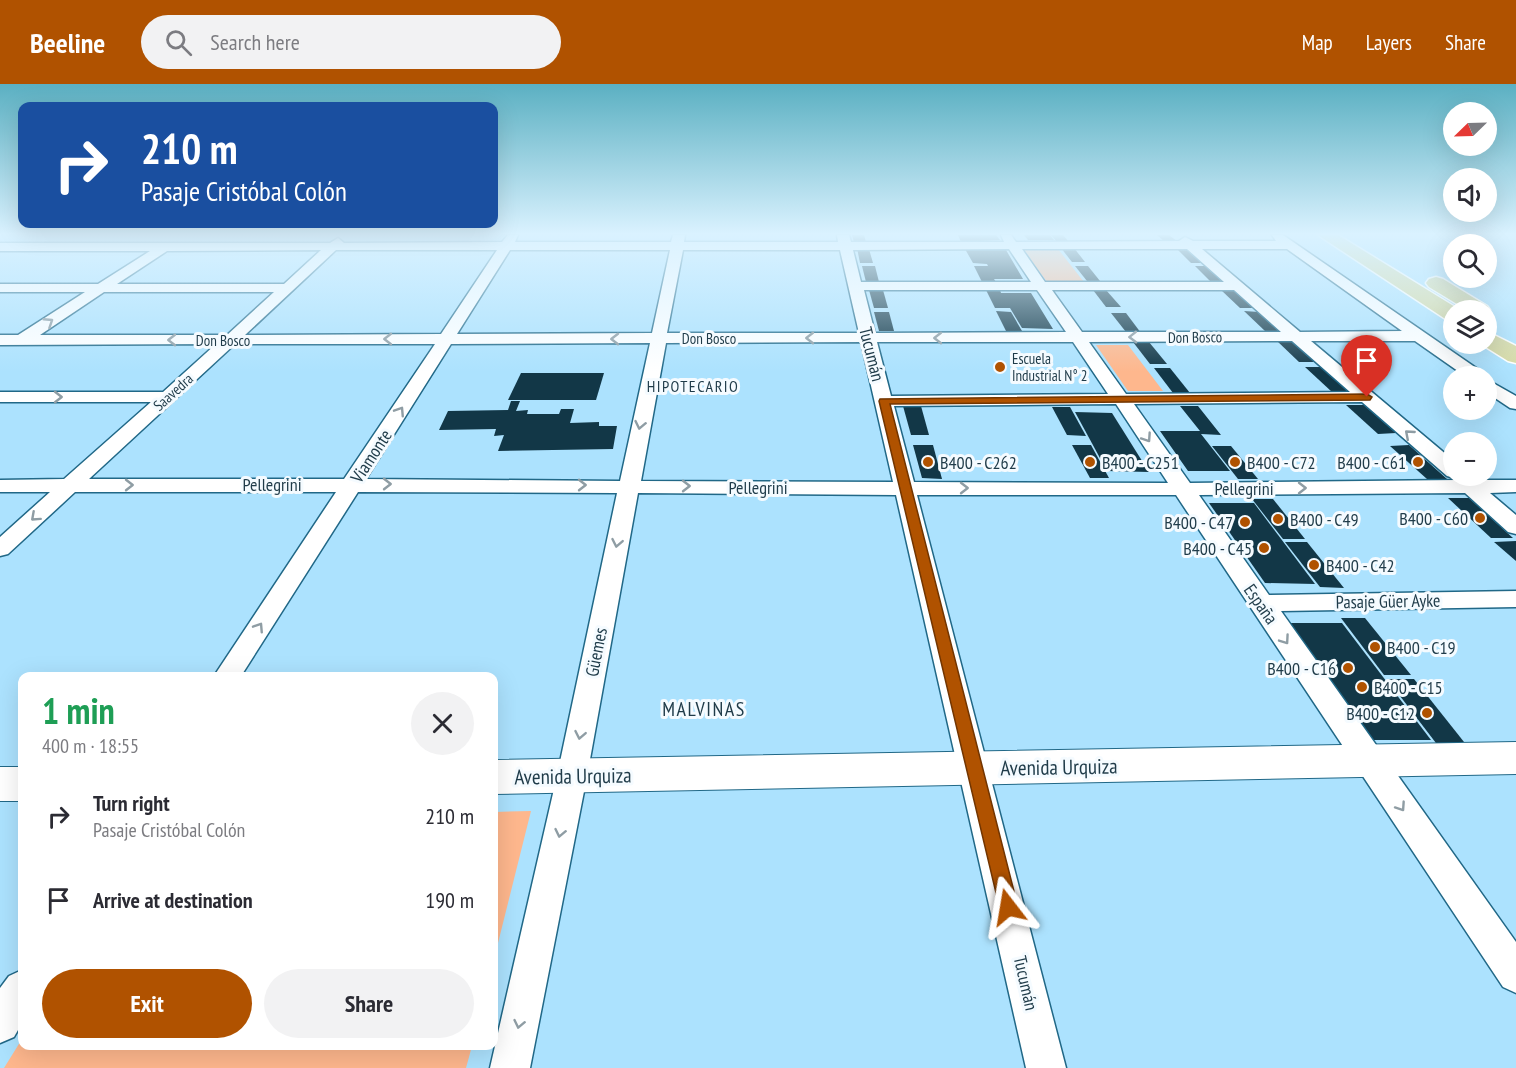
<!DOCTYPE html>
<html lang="en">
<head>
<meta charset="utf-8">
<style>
  body { margin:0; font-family:"PT Sans Narrow",sans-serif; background:#f2f2f3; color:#2b2b33; height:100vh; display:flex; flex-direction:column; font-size:22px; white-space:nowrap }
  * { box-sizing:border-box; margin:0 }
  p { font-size:20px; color:#7c7c81 }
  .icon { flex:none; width:33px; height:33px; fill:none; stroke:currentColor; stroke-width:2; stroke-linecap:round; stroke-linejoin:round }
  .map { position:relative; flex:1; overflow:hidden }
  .drawer { position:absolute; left:18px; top:588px; width:480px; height:378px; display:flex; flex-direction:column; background:#fff; border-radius:12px; box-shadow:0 6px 24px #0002 }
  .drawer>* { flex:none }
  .banner { position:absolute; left:18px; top:18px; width:480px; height:126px; border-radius:12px; box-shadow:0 6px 24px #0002; background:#1a4fa0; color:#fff; overflow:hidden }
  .needle { width:39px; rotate:247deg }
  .fabs { position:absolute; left:1443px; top:18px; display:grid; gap:12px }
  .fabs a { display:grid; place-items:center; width:54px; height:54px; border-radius:50%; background:#fff; box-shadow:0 6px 24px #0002; font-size:30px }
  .pin { position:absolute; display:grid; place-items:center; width:51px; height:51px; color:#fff; margin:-62px -26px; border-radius:50% 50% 50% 0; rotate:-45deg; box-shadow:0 0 6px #0007 }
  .pin .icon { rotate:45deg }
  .me { position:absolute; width:66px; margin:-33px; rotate:346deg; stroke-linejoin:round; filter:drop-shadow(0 0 4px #0008) }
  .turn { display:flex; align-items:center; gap:21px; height:126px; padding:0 24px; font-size:27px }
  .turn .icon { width:78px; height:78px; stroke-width:2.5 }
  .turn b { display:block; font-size:42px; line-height:51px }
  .round { display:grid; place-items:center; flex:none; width:63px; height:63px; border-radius:32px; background:#f2f2f3 }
  .summary { display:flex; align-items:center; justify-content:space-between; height:102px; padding:0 24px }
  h1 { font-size:36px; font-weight:700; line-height:45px; color:#1e9e55 }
  .action { display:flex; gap:12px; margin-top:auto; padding:12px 24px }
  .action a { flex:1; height:69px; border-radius:36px; background:#b05200; color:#fff; font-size:24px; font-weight:700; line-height:69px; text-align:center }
  .action a+a { background:#f2f2f3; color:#2b2b33 }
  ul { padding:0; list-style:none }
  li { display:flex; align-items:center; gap:18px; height:84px; padding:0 24px }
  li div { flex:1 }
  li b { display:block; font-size:22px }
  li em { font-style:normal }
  header { display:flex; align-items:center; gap:36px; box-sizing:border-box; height:84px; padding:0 30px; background:#b05200; color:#fff }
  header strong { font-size:28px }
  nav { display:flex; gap:33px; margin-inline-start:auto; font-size:21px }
  .search { width:420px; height:54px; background:#f2f2f3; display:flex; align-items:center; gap:15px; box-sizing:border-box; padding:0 21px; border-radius:33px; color:#7c7c81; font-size:22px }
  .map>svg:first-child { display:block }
</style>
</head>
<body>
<header>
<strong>Beeline</strong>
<div class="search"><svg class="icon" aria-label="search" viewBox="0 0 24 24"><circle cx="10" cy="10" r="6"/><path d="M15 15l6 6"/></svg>Search here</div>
<nav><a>Map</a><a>Layers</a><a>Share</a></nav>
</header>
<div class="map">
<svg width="1516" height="984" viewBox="0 0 1516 984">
  <rect width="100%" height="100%" fill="#ace2fe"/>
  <g fill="#feb78d">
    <path d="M1023,165H1058L1084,198H1047Z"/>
    <path d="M1096,261H1128L1163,307H1128Z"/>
    <path d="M531,727L494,875V728Z"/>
    <path d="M22,955V962H472L466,984H4Z"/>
  </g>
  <g fill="#123747">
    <path d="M852,151H864L866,158H854Z"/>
    <path d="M958,151H996L1000,156L961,158Z"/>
    <path d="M1024,151H1050L1054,156H1028Z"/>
    <path d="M1051,151H1063L1069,158H1057Z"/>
    <path d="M1157,151H1169L1178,158H1165Z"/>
    <path d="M857,164L869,165L873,179H860Z"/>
    <path d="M1061,164H1074L1085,178H1072Z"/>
    <path d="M1176,164H1189L1204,179H1191Z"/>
    <path d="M965,165L1006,166L1023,195H994L996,198H982L974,182H988L987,180L973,179Z"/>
    <path d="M862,182H875L879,198H866Z"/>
    <path d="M1075,182H1088L1100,197H1087Z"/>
    <path d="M1195,182H1208L1225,198H1211Z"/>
    <path d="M869,206H883L888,224H874Z"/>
    <path d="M986,206H1000L1001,209H1031L1053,245L1022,244L1010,224H995Z"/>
    <path d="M1093,206H1106L1121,223H1106Z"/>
    <path d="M1221,206H1235L1254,224H1240Z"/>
    <path d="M996,227L1011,228L1022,247H1006Z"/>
    <path d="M1244,227L1259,228L1280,247H1265Z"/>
    <path d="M874,228H889L894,247H879Z"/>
    <path d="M1111,229H1126L1141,249L1126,248Z"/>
    <path d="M1276,256H1291L1316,278H1299Z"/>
    <path d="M1133,258H1149L1167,280H1150Z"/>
    <path d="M1305,283H1322L1349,308H1332Z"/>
    <path d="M1154,284H1170L1190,309H1173Z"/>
    <path d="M521,289H604L596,316H508Z"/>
    <path d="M511,317H520L516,327L528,326L527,330H559L561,325H574L570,339L599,338V342H617L613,365L498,367L504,351L494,352L496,345L439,346L448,327L508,326Z"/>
    <path d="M1346,321H1364L1396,349L1378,350Z"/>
    <path d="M903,322H921L929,351H911Z"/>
    <path d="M1180,322H1198L1221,351L1201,350L1230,387H1188L1160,347H1200Z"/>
    <path d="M1052,323H1070L1086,352L1067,351Z"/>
    <path d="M1075,328L1112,329L1149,388L1107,387Z"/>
    <path d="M913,361H933L942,395L922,394Z"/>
    <path d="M1072,361H1091L1109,394H1090Z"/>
    <path d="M1409,361L1447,395H1427L1390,362Z"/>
    <path d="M1212,362H1231L1258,395H1238Z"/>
    <path d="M1448,414H1469L1513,454H1491Z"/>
    <path d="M1252,415H1273L1305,455H1283Z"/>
    <path d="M1209,419H1254L1315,500L1265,499Z"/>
    <path d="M1516,457V477L1494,458Z"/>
    <path d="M1285,458H1307L1344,504L1320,503Z"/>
    <path d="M1341,534H1365L1411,591H1384Z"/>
    <path d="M1289,539H1342L1431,656H1370Z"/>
    <path d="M1387,595H1414L1468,663H1439Z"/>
  </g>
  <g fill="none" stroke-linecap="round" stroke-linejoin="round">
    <g stroke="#216887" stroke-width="3">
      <g id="minor">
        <path d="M508,151H518L515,158H671L673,151H685L684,158H838L837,151H849L851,158H1004L1001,151H1011L1016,158L1179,157L1185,153L1193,157H1276L1272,151H1283L1482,288L1484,292H1465L1415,257H1311L1454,377V392H1462L1454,394L1447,392L1362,318L1134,320L1190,399L1457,396L1466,393L1475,396H1516V408L1490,409L1516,431V450L1508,448L1465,409L1199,411L1269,511L1516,507V523L1281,527L1516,858V909L1503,903L1176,411H917L1066,984H1026L896,411L638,409L587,692L530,984H490L557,692L617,409L358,408L241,592H214L336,408H75L8,470L0,472V453L50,408H0V396L64,395L151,318H0V308H163L216,260L0,261V251H18L85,208H0V200H98L150,167H0V159H330L338,154L344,159L502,158ZM1009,165L1031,198H861L853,166ZM1022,165H1187L1224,198H1045ZM1202,165H1287L1402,247L1300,248ZM321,166L284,200H117L167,167ZM336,166H497L441,250L245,251ZM510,166H670L652,249L457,250ZM683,166H840L859,249H667ZM864,206H1037L1066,248L875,249ZM1052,206H1234L1281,248H1082ZM104,208H274L227,251H40ZM1292,257L1350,308L1126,310L1089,258ZM861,258L893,398L641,397L666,259ZM877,258H1073L1108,310L891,312ZM650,259L620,397L366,395L451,260ZM235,260H435L344,395H89ZM1116,320L1168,399L914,398L894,322Z"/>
        <path d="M1486,295L1516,312V325L1510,324L1486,308Z"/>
        <path d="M22,886V939L14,953L0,959V904L9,892Z"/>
      </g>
    </g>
    <g stroke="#216887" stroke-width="2">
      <g id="tertiary">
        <path d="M1516,658V690L494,710V676Z"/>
        <rect x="0" y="683" width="22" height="34"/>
      </g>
    </g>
    <g stroke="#fff" stroke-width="3">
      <g id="primary">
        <path d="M1318,151H1338L1460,226H1454V238L1447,236Z"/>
        <path d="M1436,193L1443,195L1487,222L1490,226L1486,231V226H1467L1429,203L1426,199L1429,195Z"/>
        <path d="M1486,247L1516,262V279L1508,277L1481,260H1486Z"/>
      </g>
    </g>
    <use href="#minor" fill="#fff" fill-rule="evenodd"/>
    <use href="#tertiary" fill="#fff" fill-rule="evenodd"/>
    <use href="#primary" fill="#d6d9a4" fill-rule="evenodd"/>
  </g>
  <defs><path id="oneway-chevron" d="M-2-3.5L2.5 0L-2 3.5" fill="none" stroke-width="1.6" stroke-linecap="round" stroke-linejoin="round" transform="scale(1.5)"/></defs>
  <g stroke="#8f9da4">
    <use href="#oneway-chevron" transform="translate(49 238) rotate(-33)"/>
    <use href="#oneway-chevron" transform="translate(1133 253) rotate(179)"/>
    <use href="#oneway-chevron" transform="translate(810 254) rotate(180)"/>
    <use href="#oneway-chevron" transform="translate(938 254) rotate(180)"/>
    <use href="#oneway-chevron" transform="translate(388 255) rotate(180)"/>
    <use href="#oneway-chevron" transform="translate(615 255) rotate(180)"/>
    <use href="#oneway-chevron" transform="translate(172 256) rotate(180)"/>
    <use href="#oneway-chevron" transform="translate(58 313)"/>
    <use href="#oneway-chevron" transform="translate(400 327) rotate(-57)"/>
    <use href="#oneway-chevron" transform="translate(640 341) rotate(102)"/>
    <use href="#oneway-chevron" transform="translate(1409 350) rotate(-139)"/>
    <use href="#oneway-chevron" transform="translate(1147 354) rotate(56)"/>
    <use href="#oneway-chevron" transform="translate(387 400)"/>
    <use href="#oneway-chevron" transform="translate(129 401)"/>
    <use href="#oneway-chevron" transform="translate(582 401)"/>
    <use href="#oneway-chevron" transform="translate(686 402)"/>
    <use href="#oneway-chevron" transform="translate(964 404)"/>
    <use href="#oneway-chevron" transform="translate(1302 404)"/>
    <use href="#oneway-chevron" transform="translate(35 433) rotate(138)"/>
    <use href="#oneway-chevron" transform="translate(617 459) rotate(101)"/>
    <use href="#oneway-chevron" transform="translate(259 543) rotate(-57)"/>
    <use href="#oneway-chevron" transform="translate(1285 556) rotate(55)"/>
    <use href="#oneway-chevron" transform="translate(580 651) rotate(101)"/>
    <use href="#oneway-chevron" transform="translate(1401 723) rotate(56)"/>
    <use href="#oneway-chevron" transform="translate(560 749) rotate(102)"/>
    <use href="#oneway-chevron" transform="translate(519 940) rotate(102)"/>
  </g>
  <linearGradient id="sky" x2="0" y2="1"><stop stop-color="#5bb0c2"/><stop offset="0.52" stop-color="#daf2ff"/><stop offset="1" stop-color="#daf2ff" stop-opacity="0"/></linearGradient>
  <rect width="1516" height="288" fill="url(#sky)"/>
  <path fill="#b05200" stroke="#723500" stroke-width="1.5" d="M1367,310L1372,313L1370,316L890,320L1018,823L1015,830L1008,832L1001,830L879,317L880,315Z"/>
  <g fill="#b05200" stroke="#f5fbff" stroke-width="2">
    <circle cx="1000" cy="283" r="6"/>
    <circle cx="928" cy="378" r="6"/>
    <circle cx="1090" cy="378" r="6"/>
    <circle cx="1235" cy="378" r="6"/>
    <circle cx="1418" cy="378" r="6"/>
    <circle cx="1480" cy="434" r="6"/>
    <circle cx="1278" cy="435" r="6"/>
    <circle cx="1245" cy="438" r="6"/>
    <circle cx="1264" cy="464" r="6"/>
    <circle cx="1314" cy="481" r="6"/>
    <circle cx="1375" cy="563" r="6"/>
    <circle cx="1348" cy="584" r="6"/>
    <circle cx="1362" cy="603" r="6"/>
    <circle cx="1427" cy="629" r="6"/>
  </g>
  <g text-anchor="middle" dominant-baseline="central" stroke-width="6" stroke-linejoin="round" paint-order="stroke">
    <g font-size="15" fill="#1f3b49" stroke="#f5fbff">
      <text transform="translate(1195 253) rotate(-1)">Don Bosco</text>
      <text x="709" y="254">Don Bosco</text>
      <text x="223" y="256">Don Bosco</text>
      <text transform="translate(173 308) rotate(-42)">Saavedra</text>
    </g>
    <g font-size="15" fill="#1f3b49" stroke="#f5fbff" text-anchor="start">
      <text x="1012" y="274">Escuela<tspan x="1012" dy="17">Industrial N° 2</tspan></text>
    </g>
    <g font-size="16" letter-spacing="1.5" fill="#1f3b49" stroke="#f5fbff">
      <text x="693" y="302">HIPOTECARIO</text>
    </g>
    <g font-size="18" fill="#1f3b49" stroke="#f5fbff">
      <text transform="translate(872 270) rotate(76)">Tucumán</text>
      <text transform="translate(371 372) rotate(-57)">Viamonte</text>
      <text x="272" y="400">Pellegrini</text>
      <text x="758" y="403">Pellegrini</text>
      <text x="1244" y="404">Pellegrini</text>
      <text transform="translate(1388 517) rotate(-1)">Pasaje Güer Ayke</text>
      <text transform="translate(1261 520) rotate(55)">España</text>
      <text transform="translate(596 568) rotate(-79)">Güemes</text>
      <text transform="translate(1026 899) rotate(77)">Tucumán</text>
    </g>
    <g font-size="18" fill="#1f3b49" stroke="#f5fbff" text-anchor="start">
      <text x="940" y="378">B400 - C262</text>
      <text x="1102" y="378">B400 - C251</text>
      <text x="1247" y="378">B400 - C72</text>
      <text x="1406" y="378" text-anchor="end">B400 - C61</text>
      <text x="1468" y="434" text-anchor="end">B400 - C60</text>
      <text x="1290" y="435">B400 - C49</text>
      <text x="1233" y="438" text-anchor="end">B400 - C47</text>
      <text x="1252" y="464" text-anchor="end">B400 - C45</text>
      <text x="1326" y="481">B400 - C42</text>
      <text x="1387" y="563">B400 - C19</text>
      <text x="1336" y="584" text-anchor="end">B400 - C16</text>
      <text x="1374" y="603">B400 - C15</text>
      <text x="1415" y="629" text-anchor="end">B400 - C12</text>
    </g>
    <g font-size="20" letter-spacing="1.5" fill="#1f3b49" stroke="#f5fbff">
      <text x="704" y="625">MALVINAS</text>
    </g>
    <g font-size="21" fill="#1f3b49" stroke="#f5fbff">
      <text transform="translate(1059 683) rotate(-1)">Avenida Urquiza</text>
      <text transform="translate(573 692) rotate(-1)">Avenida Urquiza</text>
    </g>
  </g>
</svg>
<div class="fabs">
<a><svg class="needle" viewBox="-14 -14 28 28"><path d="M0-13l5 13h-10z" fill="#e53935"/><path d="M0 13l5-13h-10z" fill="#7c7c81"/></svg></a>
<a><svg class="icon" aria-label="sound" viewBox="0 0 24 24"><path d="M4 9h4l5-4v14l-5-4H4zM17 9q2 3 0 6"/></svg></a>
<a><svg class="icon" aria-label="search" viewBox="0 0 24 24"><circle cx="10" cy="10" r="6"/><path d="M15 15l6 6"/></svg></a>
<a><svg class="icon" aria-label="layers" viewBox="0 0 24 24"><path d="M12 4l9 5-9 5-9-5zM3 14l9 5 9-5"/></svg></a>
<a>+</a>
<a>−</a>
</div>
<div class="pin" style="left:1367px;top:313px;background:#d93025"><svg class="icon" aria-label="arrive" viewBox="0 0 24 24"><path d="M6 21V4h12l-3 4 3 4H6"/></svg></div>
<svg class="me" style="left:1008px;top:823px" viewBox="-20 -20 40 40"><path d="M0-17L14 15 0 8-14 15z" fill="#b05200" stroke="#fff" stroke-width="4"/></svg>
<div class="banner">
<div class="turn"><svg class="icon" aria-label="right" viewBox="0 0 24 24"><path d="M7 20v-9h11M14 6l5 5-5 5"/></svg><div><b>210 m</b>Pasaje Cristóbal Colón</div></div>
</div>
<section class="drawer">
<div class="summary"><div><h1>1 min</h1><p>400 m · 18:55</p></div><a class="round"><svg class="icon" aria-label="close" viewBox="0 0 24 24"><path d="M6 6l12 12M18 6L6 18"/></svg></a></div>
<ul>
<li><svg class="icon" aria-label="right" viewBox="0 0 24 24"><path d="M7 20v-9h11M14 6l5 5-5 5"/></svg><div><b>Turn right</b><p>Pasaje Cristóbal Colón</p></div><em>210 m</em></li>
<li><svg class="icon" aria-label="arrive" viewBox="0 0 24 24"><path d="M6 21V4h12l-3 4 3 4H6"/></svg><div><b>Arrive at destination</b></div><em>190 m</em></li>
</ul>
<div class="action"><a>Exit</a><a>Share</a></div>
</section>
</div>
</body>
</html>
